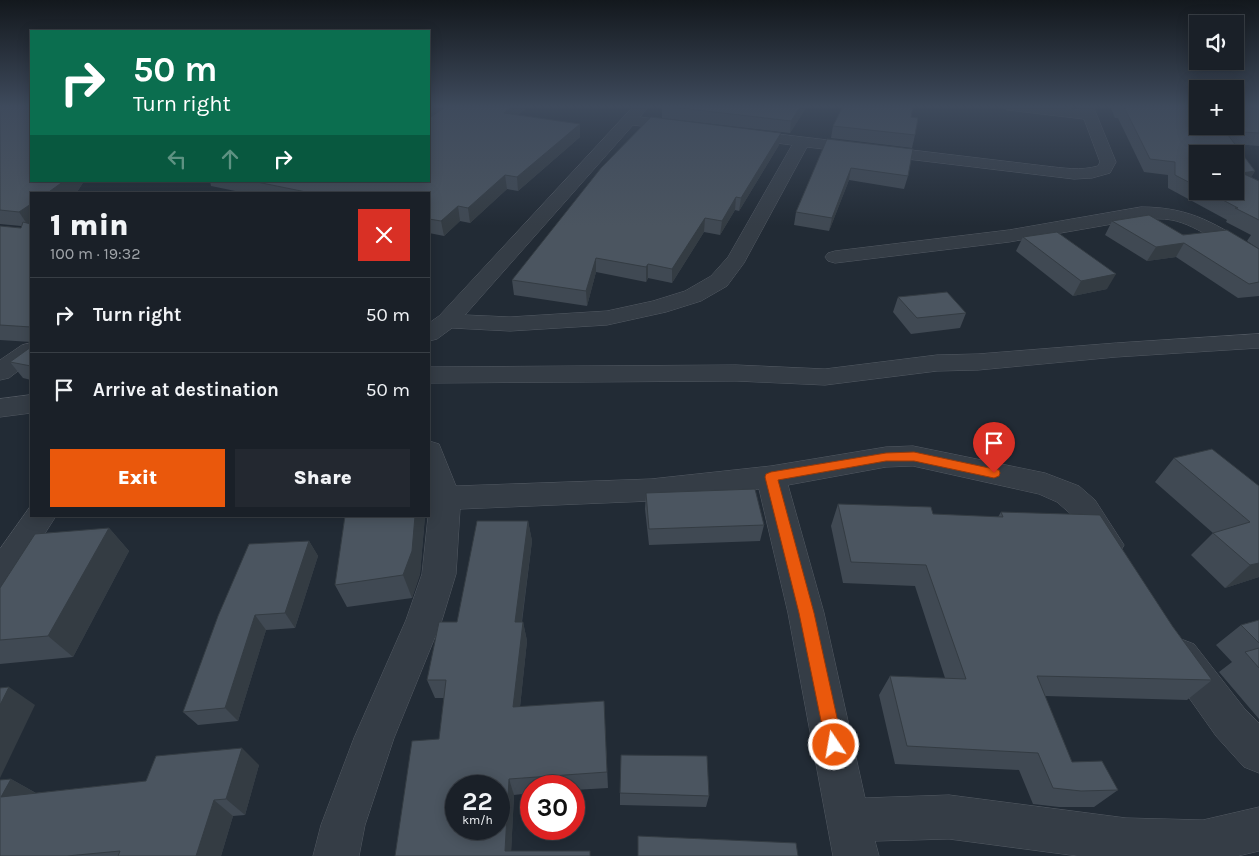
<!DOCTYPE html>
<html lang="en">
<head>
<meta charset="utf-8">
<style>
  body { margin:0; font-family:Karla,sans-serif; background:#232830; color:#f1f3f6; height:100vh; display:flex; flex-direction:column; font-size:19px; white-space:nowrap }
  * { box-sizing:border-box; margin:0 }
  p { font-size:16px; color:#9fa3a8 }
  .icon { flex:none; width:28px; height:28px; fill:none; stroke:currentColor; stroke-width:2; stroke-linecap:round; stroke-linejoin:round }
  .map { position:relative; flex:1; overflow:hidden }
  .sheet { position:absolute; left:30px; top:192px; width:400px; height:325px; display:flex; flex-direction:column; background:#1a2028; border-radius:0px; box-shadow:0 2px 12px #0003,0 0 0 1px #383e45 }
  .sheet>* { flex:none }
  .top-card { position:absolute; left:30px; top:30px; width:400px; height:152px; border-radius:0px; box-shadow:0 2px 12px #0003,0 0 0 1px #383e45; background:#0b6e4f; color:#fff; overflow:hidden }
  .buttons { position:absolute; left:1189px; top:15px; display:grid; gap:10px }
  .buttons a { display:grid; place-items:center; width:55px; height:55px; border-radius:0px; background:#1a2028; box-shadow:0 2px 12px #0003,0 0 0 1px #383e45; font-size:25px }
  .speed { position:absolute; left:445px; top:775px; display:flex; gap:10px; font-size:25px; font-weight:700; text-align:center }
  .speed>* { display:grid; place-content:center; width:65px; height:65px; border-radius:50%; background:#1a2028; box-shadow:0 2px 12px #0003,0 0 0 1px #383e45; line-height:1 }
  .speed small { font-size:12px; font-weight:400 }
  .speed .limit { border:8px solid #d22; background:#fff; color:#111 }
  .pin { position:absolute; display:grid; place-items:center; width:42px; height:42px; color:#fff; margin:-51px -21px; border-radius:50% 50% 50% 0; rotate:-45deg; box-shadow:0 0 5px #0007 }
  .pin .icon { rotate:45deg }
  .me { position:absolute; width:55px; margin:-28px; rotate:348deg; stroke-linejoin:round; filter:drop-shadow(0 0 4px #0008) }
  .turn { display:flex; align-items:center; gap:18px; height:105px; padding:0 20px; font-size:22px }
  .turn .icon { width:65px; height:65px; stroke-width:2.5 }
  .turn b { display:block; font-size:35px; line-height:42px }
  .lanes { display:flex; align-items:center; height:48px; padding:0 20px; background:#0003; justify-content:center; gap:25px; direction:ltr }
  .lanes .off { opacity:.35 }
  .round { display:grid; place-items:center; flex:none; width:52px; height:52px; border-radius:0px; background:#232830 }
  .headline { display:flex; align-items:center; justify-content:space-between; height:85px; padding:0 20px }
  h1 { font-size:30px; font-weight:800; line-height:38px }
  .button { display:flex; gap:10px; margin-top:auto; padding:10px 20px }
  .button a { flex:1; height:58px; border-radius:0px; background:#ea580c; color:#fff; font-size:20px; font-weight:800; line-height:58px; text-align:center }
  .button a+a { background:#232830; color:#f1f3f6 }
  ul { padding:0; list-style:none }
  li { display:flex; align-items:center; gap:15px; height:75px; padding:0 20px; border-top:1px solid #383e45 }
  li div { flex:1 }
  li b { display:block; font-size:19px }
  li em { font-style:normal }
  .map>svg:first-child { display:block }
</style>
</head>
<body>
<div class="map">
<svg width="1259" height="856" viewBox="0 0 1259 856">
  <rect width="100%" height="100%" fill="#222b35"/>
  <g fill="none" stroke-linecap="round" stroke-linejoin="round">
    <g stroke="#535a63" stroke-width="1">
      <g id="minor">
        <path d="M437,106H453L434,121L429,122V112Z"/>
        <path d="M634,106L648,107L640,117L684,123L689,124L691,127L689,130L684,131L633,125L465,315L510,317L607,311L653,301L685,291L711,276L728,257L792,145L739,138L736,135L739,132L744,130L1045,166C1063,168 1081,171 1098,166L1100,162L1084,119L1008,110L1001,106H1049L1080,110L1079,106H1093L1116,162L1110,173L1092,178L1074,179L807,147L744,263L727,286L701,301L666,312L607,325L510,331L452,328L437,339L429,341V323L439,316Z"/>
        <path d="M1141,207C1193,207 1216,225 1259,250V265L1252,263C1229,250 1198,225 1172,220C1162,218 1151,219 1141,219L1009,242L835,263L828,261L825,257L828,253L835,251L1009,230Z"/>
        <path d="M1259,334V348L1116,357L978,370L937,371L825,385L736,381L429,383V367L736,365L825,369L937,355L978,354L1116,343Z"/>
        <path d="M31,343V361L9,378L0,380V360L22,345Z"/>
        <path d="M31,395V413L0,417V399Z"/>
        <path d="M429,441L439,444L456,486L651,479L771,466L886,447L913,446L1045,473L1079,486L1095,500L1124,545L1119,554L1108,558L1097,554L1073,516L1057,502L1039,494L913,466L886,467L788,485L824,613L865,798L949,795L1126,818L1203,820L1259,807V851L1238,856H1078L949,839L875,841L879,856H833L788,613L759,489L651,501L460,509L456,574L442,620L394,738L365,825L359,856H313L321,825L354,738L406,620L422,574L430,498Z"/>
        <path d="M30,507L31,516H56L12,585L0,589V549Z"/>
        <path d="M1181,639L1194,644L1244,708L1259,723V773L1244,767L1216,736L1168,668L1162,656L1168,644Z"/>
      </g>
    </g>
    <use href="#minor" fill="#353d46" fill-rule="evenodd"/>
  </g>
  <g fill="#404953" fill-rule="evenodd">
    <path d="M0,106L31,181H84L77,192L74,194H31V342L0,340V226L21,228V226L0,224Z"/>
    <path d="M447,106H529L518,115L580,137L518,191L507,189L470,223L460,221L444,236L429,233V194H250L211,186L210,181H429Z"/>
    <path d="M662,106H807L790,133L662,118Z"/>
    <path d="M1110,106H1259V146L1235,144L1255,171L1251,177L1259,181V249L1247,241L1251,235L1226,222L1227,220L1168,188V175L1144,172L1118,118H1115ZM1198,154L1235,191H1198Z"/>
    <path d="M911,117L915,135L912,148L831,138L833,126Z"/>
    <path d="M827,139L908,176L904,189L849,180L829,231L794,225L796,212Z"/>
    <path d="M779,145L739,211L735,210L720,235L704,232L672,283L648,278L646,282L596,272L587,306L514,295L512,280Z"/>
    <path d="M1112,221L1259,249V296L1238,298L1176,257L1147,261L1105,235Z"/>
    <path d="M1023,237L1107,289L1073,296L1016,251Z"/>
    <path d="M898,297L966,313L960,328L911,334L893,312Z"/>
    <path d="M31,347V380L23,378L10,362Z"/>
    <path d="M1174,458L1259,486V577L1225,588L1191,555L1213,533L1155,482Z"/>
    <path d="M646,493L764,525L760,541L649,545L645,509Z"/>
    <path d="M838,504L933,514L998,517L1001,512L1173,627L1212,680L1187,700L1045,696L1072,762L1118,790L1094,807H1059L1033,804L1019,770L895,764L879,695L890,676L945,678L915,586L843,583L831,526Z"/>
    <path d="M345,516H425L420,574L412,598L347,607L335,585Z"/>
    <path d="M528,521L532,541L522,622H523L527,641L520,707L604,701L608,788L574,790V786H531V793L514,795L511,851L395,856L439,739L444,698H435L427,680L457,622Z"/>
    <path d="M109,528L129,551L73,657L0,664V588Z"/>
    <path d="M309,541L318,556L295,628L266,630L238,721L198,725L183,712Z"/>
    <path d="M1259,620V719L1219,672L1232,662L1216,645L1241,625Z"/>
    <path d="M259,765L245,815L233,816L221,856H0L11,779L36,793L146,781Z"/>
    <path d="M620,793L709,796L706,807L620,805Z"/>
  </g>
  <g fill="#343c43">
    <path d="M512,106H529L506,125L504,113Z"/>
    <path d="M801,106H807L790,133L791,121Z"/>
    <path d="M580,124V137L518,191L517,177Z"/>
    <path d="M781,133L779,145L739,211L741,198Z"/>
    <path d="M851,168L849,180L829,231L832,218Z"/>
    <path d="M1255,171L1247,184L1242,173Z"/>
    <path d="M505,175L507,189L470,223L468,208Z"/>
    <path d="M64,181H84L77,192L74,194H46Z"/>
    <path d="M736,197L735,210L720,235L722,221Z"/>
    <path d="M31,204V225L29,227L19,212Z"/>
    <path d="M458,206L460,221L444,236L441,221Z"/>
    <path d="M705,218L704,232L672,283V269Z"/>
    <path d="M1184,243L1176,257L1147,261L1156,247Z"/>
    <path d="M596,258V272L587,306L586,291Z"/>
    <path d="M648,264V278L646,282V267Z"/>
    <path d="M1116,274L1107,289L1073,296L1081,281Z"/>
    <path d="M415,516H425L420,574L412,598L403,575Z"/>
    <path d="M528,521L532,541L519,641L515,622Z"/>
    <path d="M109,528L129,551L73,657L48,636Z"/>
    <path d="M309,541L318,556L295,628L285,613Z"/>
    <path d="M1259,563V577L1225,588L1250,565Z"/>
    <path d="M255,615L266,630L238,721L225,708Z"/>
    <path d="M523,622L527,641L518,725L513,707Z"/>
    <path d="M9,687L35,705L0,778V705Z"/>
    <path d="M242,748L259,765L245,815L226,799Z"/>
    <path d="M11,779L39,795L1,797Z"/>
    <path d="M509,779L514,795L511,856L505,851Z"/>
    <path d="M214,800L233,816L221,856H196Z"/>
  </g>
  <g fill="#4b5560" stroke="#343c43" fill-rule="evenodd">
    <path d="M0,106H31V181H64L46,194H31V204L19,212L0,210Z"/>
    <path d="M447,106H512L504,113L580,124L517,177L505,175L468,208L458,206L441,221L429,219V194H310L311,193L252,181H429V118Z"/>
    <path d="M663,106H801L791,121Z"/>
    <path d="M843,106H913L911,117L918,118L915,135L833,126Z"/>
    <path d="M1120,106H1198V126H1235V106H1241L1259,110V133L1225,131L1255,171L1242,173L1259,181V220L1235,208H1238L1206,191H1235V154H1198V187L1175,175V162L1150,159L1124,107Z"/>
    <path d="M651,117L781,133L741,198L736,197L722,221L705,218L672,269L648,264L646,267L596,258L586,291L512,280L601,168Z"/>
    <path d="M827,139L913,149L908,176L851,168L832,218L796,212Z"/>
    <path d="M1149,215L1183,235L1227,230L1259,249V282L1249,284L1184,243L1156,247L1112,221Z"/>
    <path d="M23,222L31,224V327L0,325V226L21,228Z"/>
    <path d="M1057,232L1116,274L1081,281L1023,237Z"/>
    <path d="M947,292L966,313L917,318L898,297Z"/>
    <path d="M31,347V366L10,362Z"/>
    <path d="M1212,449L1259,486V563L1250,565L1213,533L1250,522L1174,458Z"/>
    <path d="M755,489L764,525L649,529L646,493Z"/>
    <path d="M838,504L931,507L933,514L1003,517L1001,512L1100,515L1173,627L1212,680L1037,676L1072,762L1102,761L1118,790L1081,791L1053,788L1038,753L907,746L890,676L966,679L926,565L851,562Z"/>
    <path d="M345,516H415L412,551L403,575L335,585Z"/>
    <path d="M477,521H528L515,622H523L513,707L604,701L607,772L509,779L505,851H590V856H395L412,741L439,739L446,680H427L439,622H457ZM456,786H499V829H456Z"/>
    <path d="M109,528L48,636L0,640V588L35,534Z"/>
    <path d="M309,541L285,613L255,615L225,708L183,712L218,616L249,544Z"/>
    <path d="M1259,620V643L1241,625Z"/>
    <path d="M1259,648V668L1245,652Z"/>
    <path d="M9,687L0,705V688Z"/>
    <path d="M242,748L226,799L214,800L196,856H118L120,851L67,856H0V780L11,779L1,797L146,781L156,756Z"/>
    <path d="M621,755L707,756L709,796L620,793Z"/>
    <path d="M638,836L796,843L798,856H638Z"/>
  </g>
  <linearGradient id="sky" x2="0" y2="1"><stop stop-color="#13181d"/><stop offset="0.47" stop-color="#3e4a5c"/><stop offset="1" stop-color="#3e4a5c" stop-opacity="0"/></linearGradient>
  <rect width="1259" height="226" fill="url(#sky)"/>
  <path fill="#ea580c" stroke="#983908" d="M914,452L994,469L999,470L1000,473L999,476L994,478L914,461H886L778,480L814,613L843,745L840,751L834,753L828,751L826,745L799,613L765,477L766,474L771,472L886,453Z"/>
</svg>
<div class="buttons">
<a><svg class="icon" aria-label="sound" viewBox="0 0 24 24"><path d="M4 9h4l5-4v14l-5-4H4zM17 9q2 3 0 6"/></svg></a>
<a>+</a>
<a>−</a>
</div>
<div class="speed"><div>22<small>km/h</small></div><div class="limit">30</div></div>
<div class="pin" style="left:994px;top:473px;background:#d93025"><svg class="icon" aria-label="arrive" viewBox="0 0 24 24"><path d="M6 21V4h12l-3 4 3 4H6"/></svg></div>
<svg class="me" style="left:834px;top:745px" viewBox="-20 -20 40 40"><circle r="17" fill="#ea580c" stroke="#fff" stroke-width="3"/><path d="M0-11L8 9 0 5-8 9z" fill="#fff"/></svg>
<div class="top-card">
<div class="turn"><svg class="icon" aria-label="right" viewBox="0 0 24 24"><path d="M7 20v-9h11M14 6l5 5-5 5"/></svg><div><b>50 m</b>Turn right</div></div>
<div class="lanes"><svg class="icon off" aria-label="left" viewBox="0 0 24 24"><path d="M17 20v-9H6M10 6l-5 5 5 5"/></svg><svg class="icon off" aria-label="ahead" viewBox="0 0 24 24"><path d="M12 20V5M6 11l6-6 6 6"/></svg><svg class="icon" aria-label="right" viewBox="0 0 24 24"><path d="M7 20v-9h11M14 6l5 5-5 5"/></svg></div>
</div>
<section class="sheet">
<div class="headline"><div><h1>1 min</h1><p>100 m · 19:32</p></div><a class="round" style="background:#d93025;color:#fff"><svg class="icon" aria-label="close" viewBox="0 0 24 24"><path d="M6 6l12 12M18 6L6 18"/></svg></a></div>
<ul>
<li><svg class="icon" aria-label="right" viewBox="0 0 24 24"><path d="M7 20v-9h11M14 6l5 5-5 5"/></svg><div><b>Turn right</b></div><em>50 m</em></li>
<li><svg class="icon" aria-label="arrive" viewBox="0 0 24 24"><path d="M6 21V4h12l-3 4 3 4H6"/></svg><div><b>Arrive at destination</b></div><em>50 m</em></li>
</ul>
<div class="button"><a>Exit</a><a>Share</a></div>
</section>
</div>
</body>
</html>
